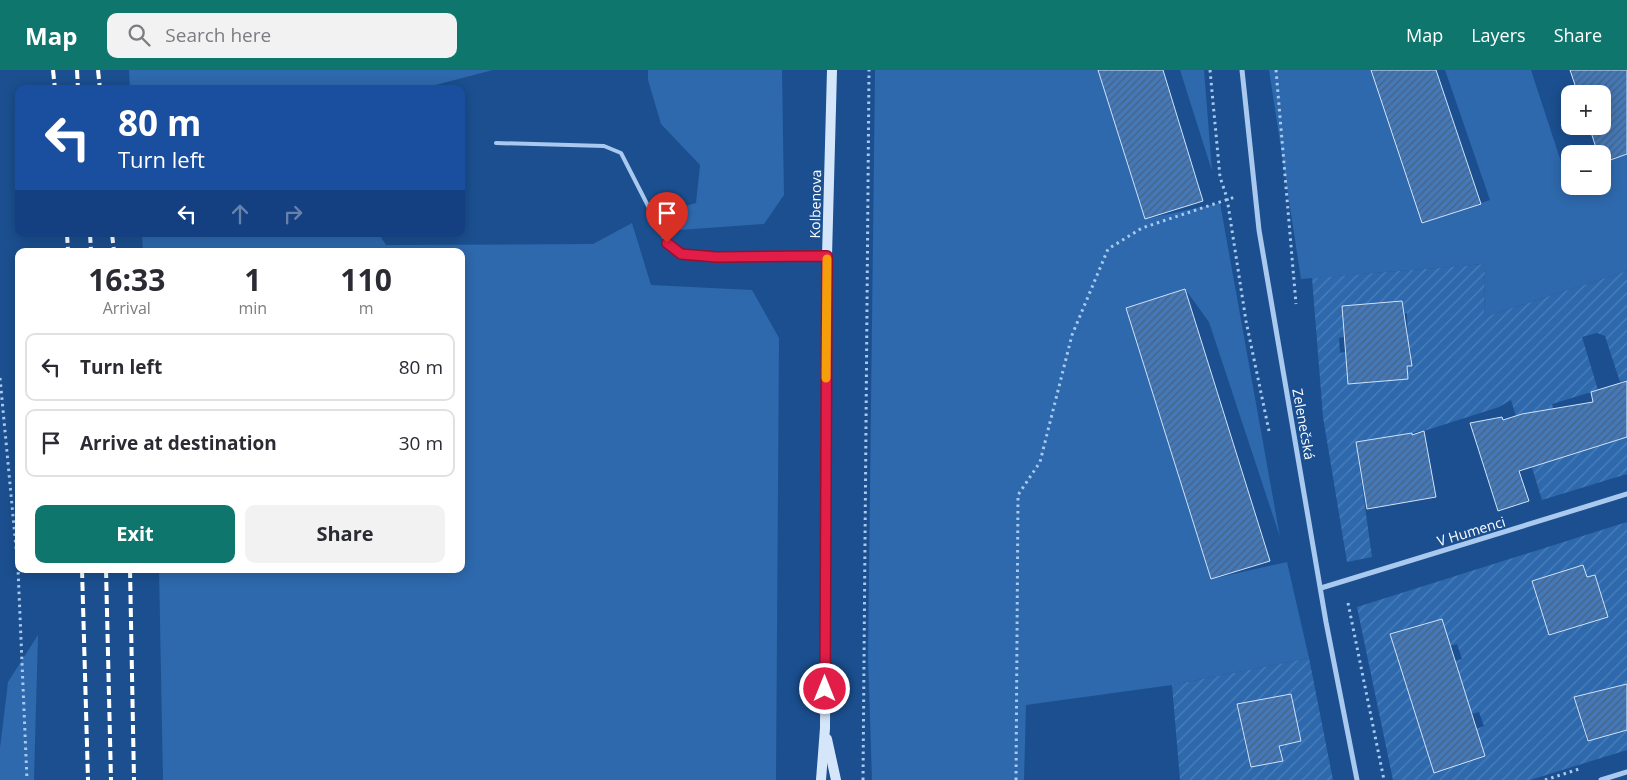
<!DOCTYPE html>
<html lang="en">
<head>
<meta charset="utf-8">
<style>
  body { margin:0; font-family:"Open Sans",sans-serif; background:#f2f2f3; color:#2b2b33; height:100vh; display:flex; flex-direction:column; font-size:19px; white-space:nowrap }
  * { box-sizing:border-box; margin:0 }
  p { font-size:16px; color:#7c7c81 }
  .icon { flex:none; width:28px; height:28px; fill:none; stroke:currentColor; stroke-width:2; stroke-linecap:round; stroke-linejoin:round }
  .map { position:relative; flex:1; overflow:hidden }
  .panel { position:absolute; left:15px; top:178px; width:450px; height:325px; display:flex; flex-direction:column; background:#fff; border-radius:10px; box-shadow:0 2px 12px #0003 }
  .panel>* { flex:none }
  .banner { position:absolute; left:15px; top:15px; width:450px; height:152px; border-radius:10px; box-shadow:0 2px 12px #0003; background:#1a4fa0; color:#fff; overflow:hidden }
  .buttons { position:absolute; left:1561px; top:15px; display:grid; gap:10px }
  .buttons a { display:grid; place-items:center; width:50px; height:50px; border-radius:10px; background:#fff; box-shadow:0 2px 12px #0003; font-size:25px }
  .pin { position:absolute; display:grid; place-items:center; width:42px; height:42px; color:#fff; margin:-51px -21px; border-radius:50% 50% 50% 0; rotate:-45deg; box-shadow:0 0 5px #0007 }
  .pin .icon { rotate:45deg }
  .me { position:absolute; width:55px; margin:-28px; rotate:0deg; stroke-linejoin:round; filter:drop-shadow(0 0 4px #0008) }
  .turn { display:flex; align-items:center; gap:18px; height:105px; padding:0 20px; font-size:22px }
  .turn .icon { width:65px; height:65px; stroke-width:2.5 }
  .turn b { display:block; font-size:35px; line-height:42px }
  .lanes { display:flex; align-items:center; height:48px; padding:0 20px; background:#0003; justify-content:center; gap:25px; direction:ltr }
  .lanes .off { opacity:.35 }
  .eta { display:flex; justify-content:space-evenly; align-items:center; height:85px; text-align:center }
  .eta b { font-size:30px; font-weight:700; line-height:35px }
  .primary-button { display:flex; gap:10px; margin-top:auto; padding:10px 20px }
  .primary-button a { flex:1; height:58px; border-radius:10px; background:#0f766e; color:#fff; font-size:20px; font-weight:700; line-height:58px; text-align:center }
  .primary-button a+a { background:#f2f2f3; color:#2b2b33 }
  ul { padding:0; list-style:none }
  li { display:flex; align-items:center; gap:15px; height:68px; margin:0 10px 8px; padding:0 10px; border:2px solid #e1e1e2; border-radius:10px }
  li div { flex:1 }
  li b { display:block; font-size:19px }
  li em { font-style:normal }
  header { display:flex; align-items:center; gap:30px; box-sizing:border-box; height:70px; padding:0 25px; background:#0f766e; color:#fff }
  header strong { font-size:24px }
  nav { display:flex; gap:28px; margin-inline-start:auto; font-size:18px }
  .search { width:350px; height:45px; background:#f2f2f3; display:flex; align-items:center; gap:12px; box-sizing:border-box; padding:0 18px; border-radius:10px; color:#7c7c81; font-size:19px }
  .map>svg:first-child { display:block }
</style>
</head>
<body>
<header>
<strong>Map</strong>
<div class="search"><svg class="icon" aria-label="search" viewBox="0 0 24 24"><circle cx="10" cy="10" r="6"/><path d="M15 15l6 6"/></svg>Search here</div>
<nav><a>Map</a><a>Layers</a><a>Share</a></nav>
</header>
<div class="map">
<svg width="1627" height="710" viewBox="0 0 1627 710">
  <defs>
    <pattern id="garden-furrows" width="10" height="10" patternUnits="userSpaceOnUse" patternTransform="scale(1.25)"><rect width="10" height="10" fill="#2e69ad"/><path d="M-1 1l2-2M0 10L10 0M9 11l2-2" fill="none" stroke="#4d80b9"/></pattern>
    <pattern id="building-hatch" width="6" height="6" patternUnits="userSpaceOnUse" patternTransform="scale(1.25)"><rect width="6" height="6" fill="#4478b7"/><path d="M-1 1l2-2M0 6l6-6M5 7l2-2" fill="none" stroke="#486282"/></pattern>
  </defs>
  <rect width="100%" height="100%" fill="#1b4f8f"/>
  <g fill="#2e69ad">
    <path d="M129,0H493L420,19H130Z"/>
    <path d="M648,0H782L784,125L764,154L679,160L668,141L696,133L700,95L661,54L648,10Z"/>
    <path d="M875,0H1098L1145,149L1220,133L1280,467L1209,252L1185,219L1126,238L1211,509L1287,492L1309,588L1172,615L1026,635L1024,710H872L868,587Z"/>
    <path d="M1180,0H1204L1212,101Z"/>
    <path d="M1269,0H1371L1423,153L1490,130L1445,0H1531L1566,107L1570,106V116H1602L1603,93L1627,84V201L1484,247L1485,194L1301,209Z"/>
    <path d="M632,153L651,215L752,220L779,268L776,710H163L159,499H461V181H143L142,164H379L386,175L593,174Z"/>
    <path d="M38,565L34,710H0V678L8,612Z"/>
  </g>
  <g fill="url(#garden-furrows)" fill-rule="evenodd">
    <path d="M1485,194L1484,247L1627,201V310L1620,312L1605,266L1597,263L1582,267L1598,320L1552,334L1569,385L1627,367V404L1542,430L1511,330L1499,337L1424,361L1356,372L1372,487L1347,492L1323,347L1312,208ZM1402,231L1403,244L1407,243L1408,277H1410L1412,296H1407L1408,309L1348,314L1345,282L1340,283L1339,268L1344,267L1342,236Z"/>
    <path d="M1627,452V614L1574,627L1587,671L1627,659V680L1530,710H1393L1357,537ZM1583,495L1587,507L1595,505L1608,546L1550,565L1532,511ZM1441,549L1450,576L1457,574L1462,589L1455,591L1472,644L1479,642L1484,656L1476,659L1485,686L1434,703L1390,564Z"/>
    <path d="M1309,588L1333,710H1180L1172,615ZM1291,624L1301,671L1279,676L1283,690L1247,683L1237,635Z"/>
  </g>
  <g fill="url(#building-hatch)" stroke="#cfe3fa">
    <path d="M1098,0H1163L1203,131L1145,149Z"/>
    <path d="M1371,0H1436L1481,134L1422,153Z"/>
    <path d="M1570,0H1627V84L1602,93V84H1598L1589,56H1602V24H1578Z"/>
    <path d="M1185,219L1270,491L1211,509L1126,238Z"/>
    <path d="M1402,231L1412,296H1407L1408,309L1348,314L1342,236Z"/>
    <path d="M1627,311V367L1519,401L1529,431L1498,441L1470,353L1502,347L1503,350L1522,344L1593,332L1591,322Z"/>
    <path d="M1424,361L1436,427L1367,439L1356,372L1412,363V365Z"/>
    <path d="M1583,495L1587,507L1595,505L1608,547L1549,565L1532,511Z"/>
    <path d="M1442,549L1485,686L1434,703L1390,564Z"/>
    <path d="M1627,614V660L1588,671L1574,627Z"/>
    <path d="M1291,624L1301,671L1279,676L1283,691L1251,697L1237,634Z"/>
  </g>
  <g fill="none" stroke-linecap="round" stroke-linejoin="round">
    <g stroke="#a9c9ee" stroke-width="3" stroke-dasharray="2.5 4" stroke-linecap="butt">
      <path d="M1210,0L1220,107L1227,128L1246,251L1269,361"/>
      <path d="M1276,0L1296,234"/>
      <path d="M0,308L18,499L27,710"/>
      <path d="M1348,533L1384,710"/>
      <path d="M863,710L869,0"/>
      <path d="M1016,710L1018,425L1040,392L1072,265L1108,179L1142,158L1235,127"/>
      <path d="M1545,710L1582,698"/>
    </g>
    <path stroke="#a9c9ee" stroke-width="4" d="M496,73L604,76L621,83L667,173L681,184L716,187L825,186"/>
    <g stroke="#a9c9ee" stroke-width="5">
      <path d="M1242,0L1259,160L1326,552L1357,710"/>
      <path d="M1321,518L1627,424"/>
      <path d="M1601,710L1627,702"/>
    </g>
    <g stroke="#d6e6fa" stroke-width="10">
      <path d="M827,669L836,710"/>
      <path d="M821,710L825,658L827,186L832,0"/>
    </g>
    <g stroke="#fff" stroke-width="4" stroke-dasharray="9 4" stroke-linecap="butt">
      <path d="M53,0L55,19"/>
      <path d="M77,0L78,19"/>
      <path d="M98,0L100,19"/>
      <path d="M67,164L68,181"/>
      <path d="M90,164L91,181"/>
      <path d="M112,164L114,181"/>
      <path d="M82,499L88,710"/>
      <path d="M106,499L111,710"/>
      <path d="M130,499L134,710"/>
    </g>
  </g>
  <g fill="none" stroke-linecap="round" stroke-linejoin="round">
    <g stroke="#92132f" stroke-width="12">
      <path id="route" d="M667,173L681,184L716,187L827,186L825,619"/>
    </g>
    <use href="#route" stroke="#e11d48" stroke-width="9"/>
    <path stroke="#f59e0b" stroke-width="9" d="M826,308L827,189"/>
  </g>
  <g text-anchor="middle" dominant-baseline="central" stroke-width="4" stroke-linejoin="round" paint-order="stroke">
    <g font-size="14" fill="#fff" stroke="#1b4f8f">
      <text transform="translate(815 134) rotate(-89)">Kolbenova</text>
      <text transform="translate(1304 354) rotate(80)">Zelenečská</text>
      <text transform="translate(1471 461) rotate(-17)">V Humenci</text>
    </g>
  </g>
</svg>
<div class="buttons">
<a>+</a>
<a>−</a>
</div>
<div class="pin" style="left:667px;top:173px;background:#d93025"><svg class="icon" aria-label="arrive" viewBox="0 0 24 24"><path d="M6 21V4h12l-3 4 3 4H6"/></svg></div>
<svg class="me" style="left:825px;top:619px" viewBox="-20 -20 40 40"><circle r="17" fill="#e11d48" stroke="#fff" stroke-width="3"/><path d="M0-11L8 9 0 5-8 9z" fill="#fff"/></svg>
<div class="banner">
<div class="turn"><svg class="icon" aria-label="left" viewBox="0 0 24 24"><path d="M17 20v-9H6M10 6l-5 5 5 5"/></svg><div><b>80 m</b>Turn left</div></div>
<div class="lanes"><svg class="icon" aria-label="left" viewBox="0 0 24 24"><path d="M17 20v-9H6M10 6l-5 5 5 5"/></svg><svg class="icon off" aria-label="ahead" viewBox="0 0 24 24"><path d="M12 20V5M6 11l6-6 6 6"/></svg><svg class="icon off" aria-label="right" viewBox="0 0 24 24"><path d="M7 20v-9h11M14 6l5 5-5 5"/></svg></div>
</div>
<section class="panel">
<div class="eta">
<div><b>16:33</b><p>Arrival</p></div>
<div><b>1</b><p>min</p></div>
<div><b>110</b><p>m</p></div>
</div>
<ul>
<li><svg class="icon" aria-label="left" viewBox="0 0 24 24"><path d="M17 20v-9H6M10 6l-5 5 5 5"/></svg><div><b>Turn left</b></div><em>80 m</em></li>
<li><svg class="icon" aria-label="arrive" viewBox="0 0 24 24"><path d="M6 21V4h12l-3 4 3 4H6"/></svg><div><b>Arrive at destination</b></div><em>30 m</em></li>
</ul>
<div class="primary-button"><a>Exit</a><a>Share</a></div>
</section>
</div>
</body>
</html>
